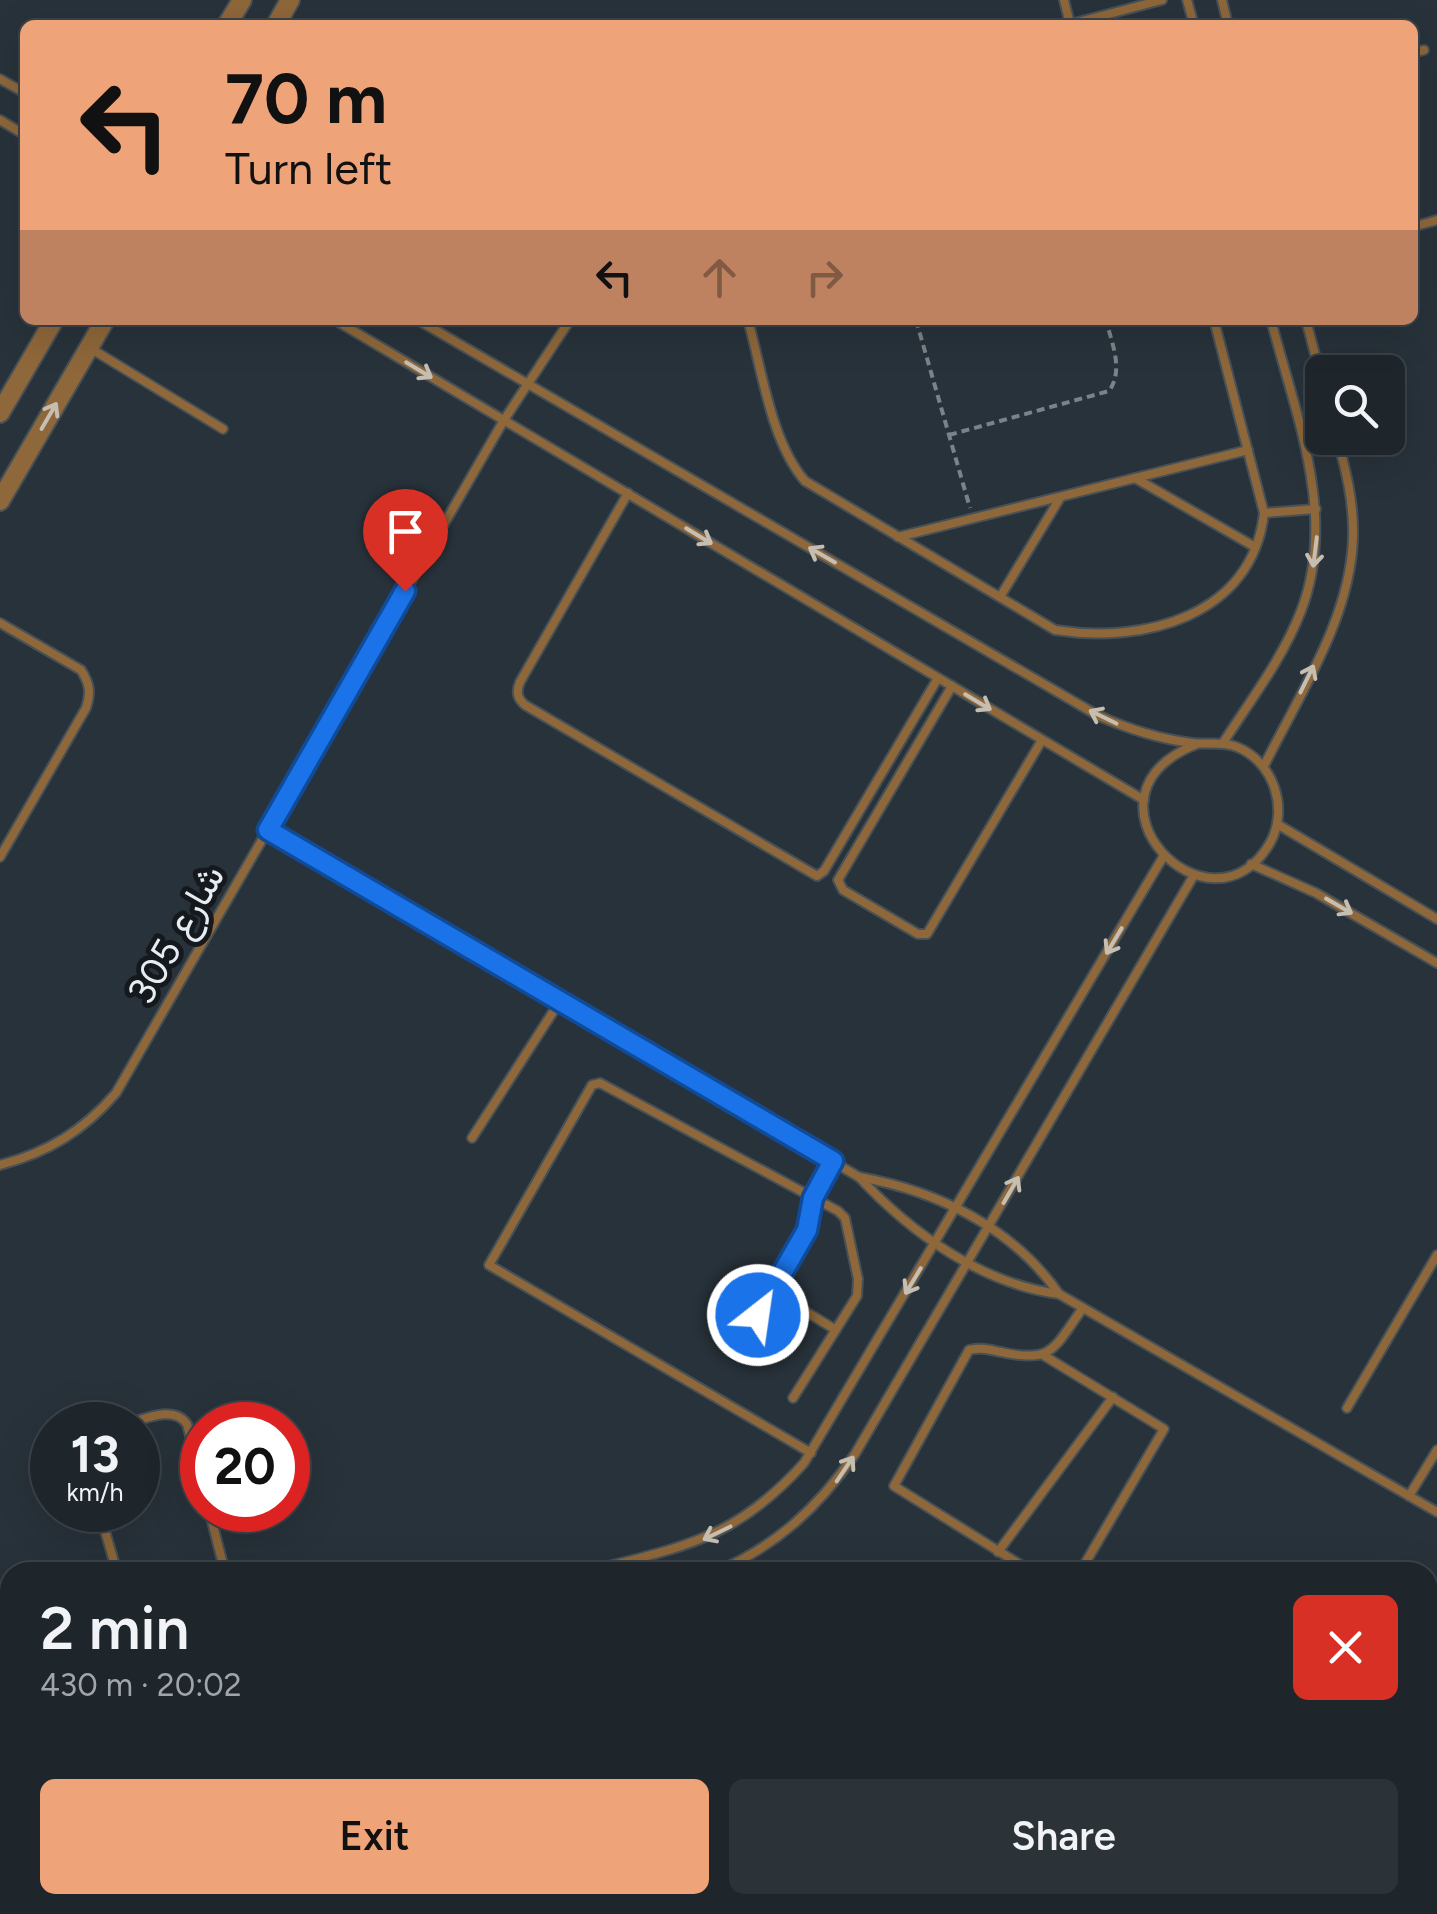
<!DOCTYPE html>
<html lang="en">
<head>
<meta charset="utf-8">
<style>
  body { margin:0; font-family:Figtree,Vazirmatn,sans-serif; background:#2b3238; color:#f1f3f6; height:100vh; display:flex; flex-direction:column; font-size:38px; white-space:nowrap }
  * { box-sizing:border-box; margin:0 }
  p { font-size:32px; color:#a1a5a9 }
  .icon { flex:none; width:55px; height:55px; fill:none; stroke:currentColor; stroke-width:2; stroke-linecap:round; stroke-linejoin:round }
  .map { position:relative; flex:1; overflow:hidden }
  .panel { position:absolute; left:0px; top:1562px; width:1438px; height:352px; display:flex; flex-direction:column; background:#1e262c; border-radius:30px 30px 0 0; box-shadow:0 10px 40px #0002,0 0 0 2px #3c4348 }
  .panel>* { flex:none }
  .guide { position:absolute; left:20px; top:20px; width:1398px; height:305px; border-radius:15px; box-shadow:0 10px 40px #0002,0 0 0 2px #3c4348; background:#efa378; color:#111; overflow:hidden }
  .controls { position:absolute; left:1305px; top:355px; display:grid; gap:20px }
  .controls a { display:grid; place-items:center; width:100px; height:100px; border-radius:15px; background:#1e262c; box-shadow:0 10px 40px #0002,0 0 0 2px #3c4348; font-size:50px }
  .speed { position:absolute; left:30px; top:1402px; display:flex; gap:20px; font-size:50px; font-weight:700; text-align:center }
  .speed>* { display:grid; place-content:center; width:130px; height:130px; border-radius:50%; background:#1e262c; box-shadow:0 10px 40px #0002,0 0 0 2px #3c4348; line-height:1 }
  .speed small { font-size:25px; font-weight:400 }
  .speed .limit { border:15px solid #d22; background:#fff; color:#111 }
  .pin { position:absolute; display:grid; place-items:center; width:85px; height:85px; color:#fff; margin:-102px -42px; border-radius:50% 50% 50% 0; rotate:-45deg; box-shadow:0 0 10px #0007 }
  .pin .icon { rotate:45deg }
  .me { position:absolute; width:110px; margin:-55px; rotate:30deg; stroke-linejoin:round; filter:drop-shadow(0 0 8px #0008) }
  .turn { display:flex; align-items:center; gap:35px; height:210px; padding:0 40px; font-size:45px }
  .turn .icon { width:130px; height:130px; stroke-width:2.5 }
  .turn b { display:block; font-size:70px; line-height:85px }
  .lanes { display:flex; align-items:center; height:95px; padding:0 40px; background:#0003; justify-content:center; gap:50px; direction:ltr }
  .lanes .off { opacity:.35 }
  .round { display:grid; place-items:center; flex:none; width:105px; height:105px; border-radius:15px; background:#2b3238 }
  .summary { display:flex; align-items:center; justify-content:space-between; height:170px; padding:0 40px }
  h1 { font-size:60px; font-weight:600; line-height:75px }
  .primary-button { display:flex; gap:20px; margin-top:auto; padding:20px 40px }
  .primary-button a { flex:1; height:115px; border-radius:15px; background:#efa378; color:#111; font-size:40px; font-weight:600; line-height:115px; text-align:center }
  .primary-button a+a { background:#2b3238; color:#f1f3f6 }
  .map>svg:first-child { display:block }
</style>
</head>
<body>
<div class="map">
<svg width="1437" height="1914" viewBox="0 0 1437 1914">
  <rect width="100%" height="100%" fill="#28323a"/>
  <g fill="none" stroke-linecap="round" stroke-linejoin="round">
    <g stroke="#465057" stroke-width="12">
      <g id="service">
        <path d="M1064,0L1070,24"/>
        <path d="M1187,0L1194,25"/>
        <path d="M1222,0L1228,25"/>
        <path d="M1067,25L1162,0"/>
        <path d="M1412,53L1424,50"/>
        <path d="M0,79L25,93"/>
        <path d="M0,120L25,135"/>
        <path d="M1412,227L1437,220"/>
        <path d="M335,320L1144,800"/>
        <path d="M418,320L1097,715C1128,729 1159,739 1192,743C1207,745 1222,741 1237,747C1274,762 1289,809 1270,843C1210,946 1065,796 1197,744"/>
        <path d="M748,320C762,370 771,442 805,481L1055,630C1143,644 1252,617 1264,513L1214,320"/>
        <path d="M1306,320L1322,381"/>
        <path d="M90,348L223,429"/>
        <path d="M1135,478L1255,547"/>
        <path d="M628,493L520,682C516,692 517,698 525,705L817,876L824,871L938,678"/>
        <path d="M1264,513L1316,509"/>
        <path d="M898,537L1248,450"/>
        <path d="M1000,597L1060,498"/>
        <path d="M0,623L81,670C90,684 91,693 86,708L0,857"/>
        <path d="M952,686L838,880L843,890L918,934H927L1042,740"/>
        <path d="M1223,743C1250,701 1283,658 1301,611C1338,516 1295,413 1271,320"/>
        <path d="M1264,766C1299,695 1351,618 1353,537C1354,503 1346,470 1337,438"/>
        <path d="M1277,824L1437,919"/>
        <path d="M268,830L859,1177C911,1233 982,1284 1059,1294L1437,1512"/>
        <path d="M1251,864L1316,893L1437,963"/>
        <path d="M472,1138L560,1001"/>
        <path d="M0,1165C49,1152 83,1131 116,1093L504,420L570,320"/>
        <path d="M859,1177C938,1191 1013,1228 1059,1294"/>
        <path d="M772,1291L836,1330"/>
        <path d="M758,1315L807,1230L813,1198L833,1161"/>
        <path d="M1043,1355L1164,1429L1080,1572"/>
        <path d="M793,1398L857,1296L858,1279L845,1218L838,1211L600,1083L592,1085L489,1265L811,1453"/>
        <path d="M1347,1408L1437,1255"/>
        <path d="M123,1425C143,1420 173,1404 187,1424L202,1483"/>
        <path d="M1409,1496L1437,1450"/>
        <path d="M99,1510L117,1572"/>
        <path d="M209,1510L225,1572"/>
        <path d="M998,1552L1113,1397"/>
        <path d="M585,1572C681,1547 734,1541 804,1463L1163,857"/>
        <path d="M716,1572C776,1546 818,1508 855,1454L1194,875"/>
        <path d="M1032,1572L894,1486L969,1350C981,1347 990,1350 1001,1352C1054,1364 1054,1347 1083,1308"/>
        <path d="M1428,1640L1437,1624"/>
        <path d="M0,1725L10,1722"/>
        <path d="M0,1760L10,1758"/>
        <path d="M0,1820L10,1821"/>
        <path d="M1428,1843L1435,1834"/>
        <path d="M86,1905L89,1914"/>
        <path d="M128,1905L130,1914"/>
        <path d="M660,1905L662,1914"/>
        <path d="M734,1905L736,1914"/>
        <path d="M981,1905L984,1914"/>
        <path d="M1258,1905L1274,1914"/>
        <path d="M1319,1914L1353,1905"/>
        <path d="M1419,1914L1437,1898"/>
      </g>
    </g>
    <g stroke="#465057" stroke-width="22">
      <g id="tertiary">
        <path d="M227,25L242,0"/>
        <path d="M276,25L290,0"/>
        <path d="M0,413L54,320"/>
        <path d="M0,501L105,320"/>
      </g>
    </g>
    <g stroke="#7a8389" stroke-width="4" stroke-dasharray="8 5" stroke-linecap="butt">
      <path d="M916,320L970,508"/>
      <path d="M949,435L1109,391C1124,370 1112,344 1106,320"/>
    </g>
    <use href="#service" stroke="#8e673a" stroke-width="8"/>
    <use href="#tertiary" stroke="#8e673a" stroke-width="18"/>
  </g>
  <defs><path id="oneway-shaft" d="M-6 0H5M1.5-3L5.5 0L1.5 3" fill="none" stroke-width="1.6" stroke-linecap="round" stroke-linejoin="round" transform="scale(2.5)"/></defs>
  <g stroke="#c7beb2">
    <use href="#oneway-shaft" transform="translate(419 370) rotate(31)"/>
    <use href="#oneway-shaft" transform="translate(49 416) rotate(-60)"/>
    <use href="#oneway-shaft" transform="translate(699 536) rotate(31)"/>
    <use href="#oneway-shaft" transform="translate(1315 552) rotate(97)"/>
    <use href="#oneway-shaft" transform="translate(822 555) rotate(-150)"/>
    <use href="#oneway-shaft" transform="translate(1307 679) rotate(-64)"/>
    <use href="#oneway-shaft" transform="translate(978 702) rotate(31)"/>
    <use href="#oneway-shaft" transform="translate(1103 717) rotate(-154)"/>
    <use href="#oneway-shaft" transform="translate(1339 906) rotate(30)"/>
    <use href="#oneway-shaft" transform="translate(1114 941) rotate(121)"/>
    <use href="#oneway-shaft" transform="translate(1011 1190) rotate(-60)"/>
    <use href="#oneway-shaft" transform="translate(913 1281) rotate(121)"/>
    <use href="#oneway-shaft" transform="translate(845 1469) rotate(-56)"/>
    <use href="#oneway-shaft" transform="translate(717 1533) rotate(154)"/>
  </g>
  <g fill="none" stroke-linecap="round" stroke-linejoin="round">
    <g stroke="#114b97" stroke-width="25">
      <path id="route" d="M405,591L268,830L833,1161L813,1198L807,1230L758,1315"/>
    </g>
    <use href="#route" stroke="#1a73e8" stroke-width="18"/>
  </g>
  <g text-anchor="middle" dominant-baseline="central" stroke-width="10" stroke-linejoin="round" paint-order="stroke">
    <g font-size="38" fill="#e6edf2" stroke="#15191d">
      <text transform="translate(176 934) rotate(-60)">شارع 305</text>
    </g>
  </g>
</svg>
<div class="controls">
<a><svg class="icon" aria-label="search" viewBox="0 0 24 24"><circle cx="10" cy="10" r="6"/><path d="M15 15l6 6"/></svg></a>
</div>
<div class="speed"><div>13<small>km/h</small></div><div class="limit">20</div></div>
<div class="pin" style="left:405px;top:591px;background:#d93025"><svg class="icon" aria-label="arrive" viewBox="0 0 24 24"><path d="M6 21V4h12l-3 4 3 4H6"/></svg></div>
<svg class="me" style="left:758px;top:1315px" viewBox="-20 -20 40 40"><circle r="17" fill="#1a73e8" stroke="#fff" stroke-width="3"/><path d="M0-11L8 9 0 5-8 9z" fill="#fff"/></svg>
<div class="guide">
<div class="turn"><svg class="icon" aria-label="left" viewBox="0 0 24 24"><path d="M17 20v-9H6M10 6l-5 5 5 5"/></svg><div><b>70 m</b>Turn left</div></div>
<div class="lanes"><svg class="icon" aria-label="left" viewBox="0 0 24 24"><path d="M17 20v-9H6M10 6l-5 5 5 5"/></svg><svg class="icon off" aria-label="ahead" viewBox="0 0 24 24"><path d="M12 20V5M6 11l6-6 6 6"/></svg><svg class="icon off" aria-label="right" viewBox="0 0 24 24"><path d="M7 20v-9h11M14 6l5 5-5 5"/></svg></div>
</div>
<section class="panel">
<div class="summary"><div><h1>2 min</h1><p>430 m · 20:02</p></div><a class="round" style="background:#d93025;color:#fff"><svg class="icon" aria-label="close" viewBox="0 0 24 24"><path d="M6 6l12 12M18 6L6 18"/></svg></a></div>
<div class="primary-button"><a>Exit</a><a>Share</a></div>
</section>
</div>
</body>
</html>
